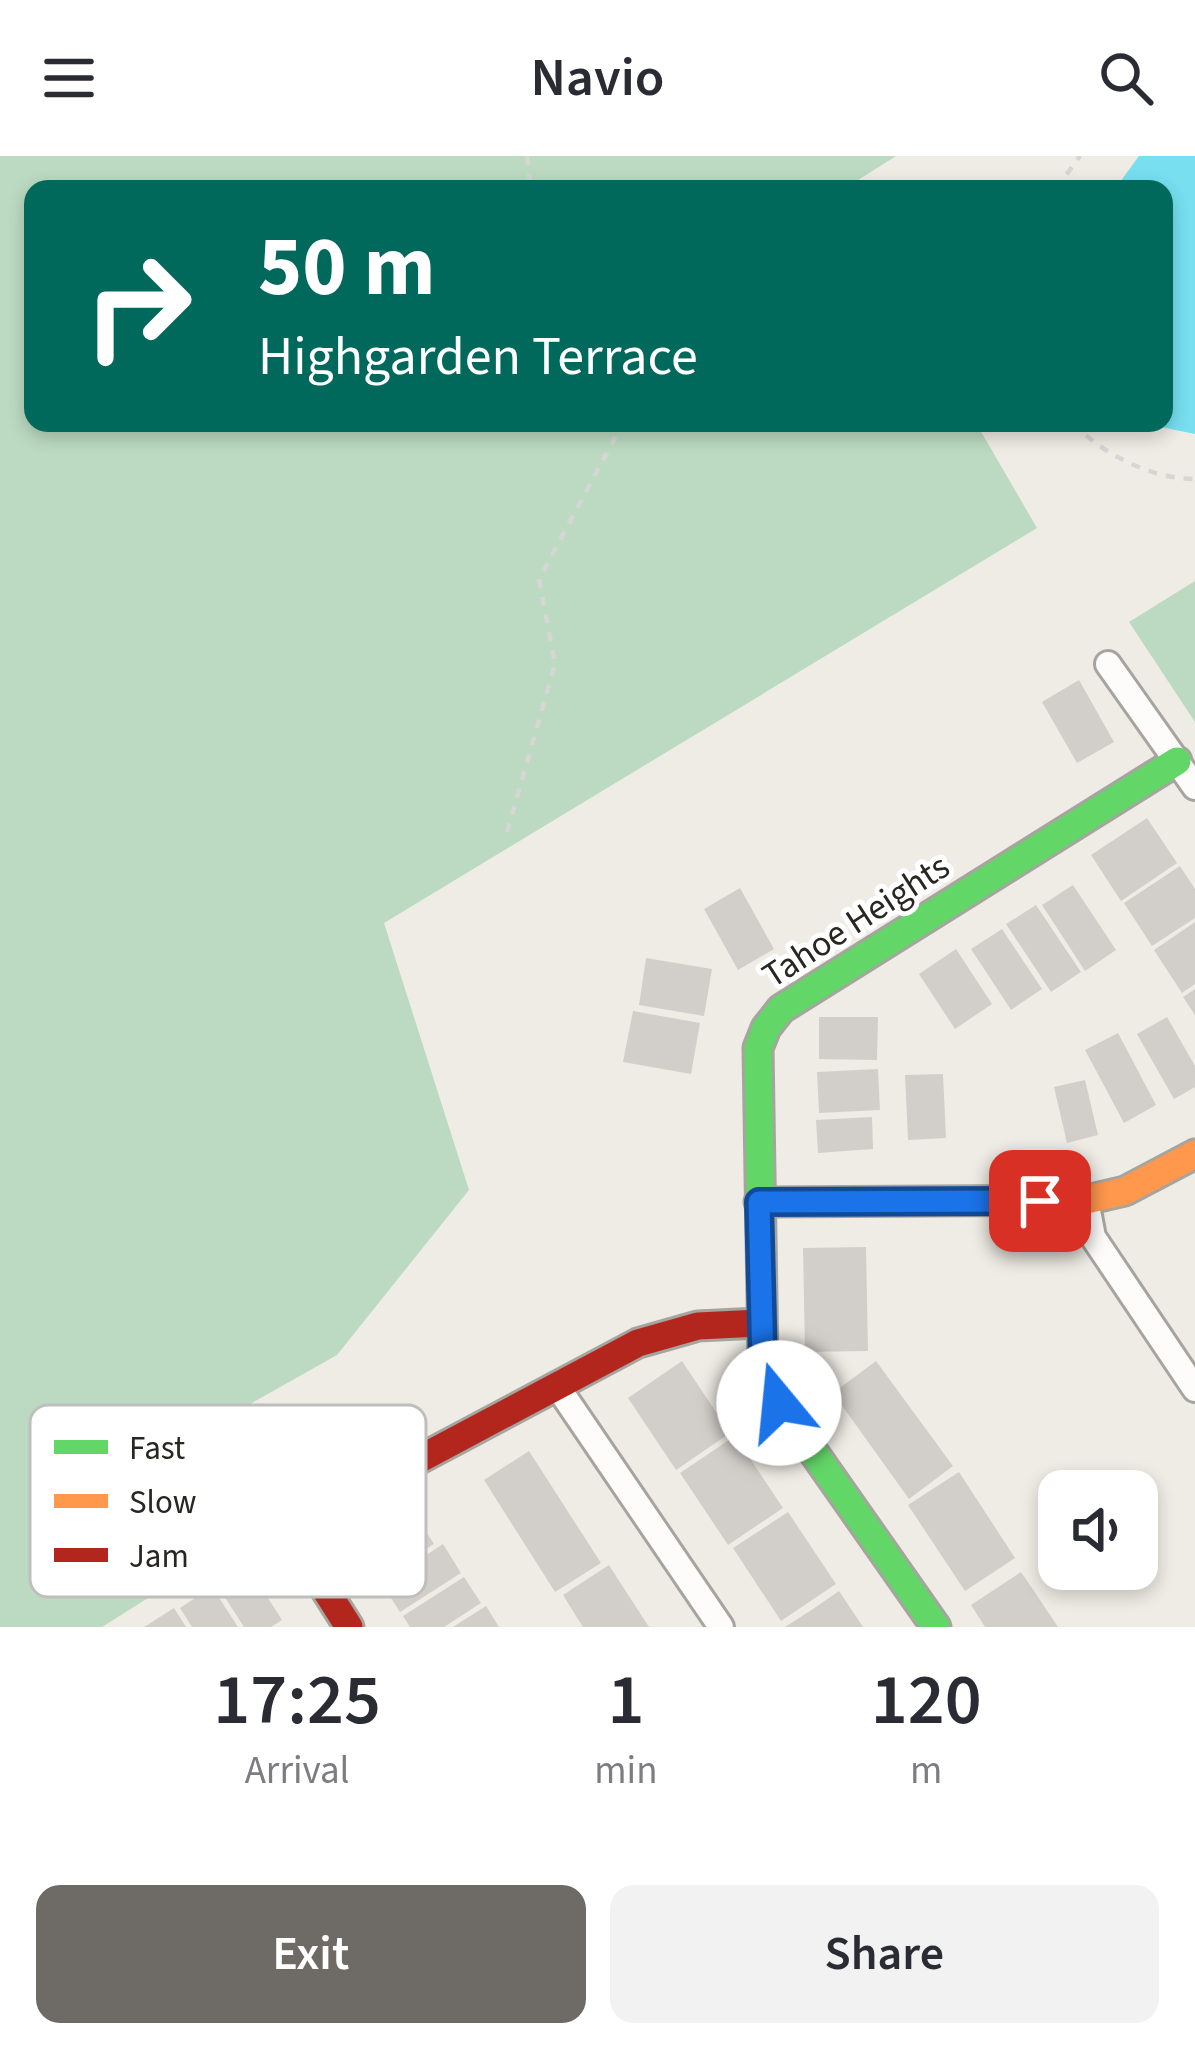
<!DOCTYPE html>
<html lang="en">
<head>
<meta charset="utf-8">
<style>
  body { margin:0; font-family:"Source Sans 3",sans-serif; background:#f2f2f3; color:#2b2b33; height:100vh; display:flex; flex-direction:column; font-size:45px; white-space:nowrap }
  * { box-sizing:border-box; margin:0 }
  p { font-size:39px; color:#7c7c81 }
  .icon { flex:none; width:66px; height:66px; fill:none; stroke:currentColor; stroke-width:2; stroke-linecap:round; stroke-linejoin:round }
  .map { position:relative; height:1471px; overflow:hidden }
  .details { display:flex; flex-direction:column; background:#fff; flex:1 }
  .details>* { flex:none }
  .banner { position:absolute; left:24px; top:24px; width:1149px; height:252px; border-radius:24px; box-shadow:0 6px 18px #0003; background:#00695c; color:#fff; overflow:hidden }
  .fabs { position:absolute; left:1038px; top:1314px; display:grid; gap:24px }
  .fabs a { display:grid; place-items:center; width:120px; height:120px; border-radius:24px; background:#fff; box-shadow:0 6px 18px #0003; font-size:60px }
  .pin { position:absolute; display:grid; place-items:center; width:102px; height:102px; color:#fff; margin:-51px; border-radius:24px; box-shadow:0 6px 18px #0006 }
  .me { position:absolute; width:132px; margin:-66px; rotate:343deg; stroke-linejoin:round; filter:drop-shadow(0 0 9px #0008) }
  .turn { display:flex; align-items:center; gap:42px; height:252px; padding:0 36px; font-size:54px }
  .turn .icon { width:156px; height:156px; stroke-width:2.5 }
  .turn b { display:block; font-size:84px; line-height:102px }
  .eta { display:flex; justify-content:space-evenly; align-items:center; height:204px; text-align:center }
  .eta b { font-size:72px; font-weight:600; line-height:84px }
  .primary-button { display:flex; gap:24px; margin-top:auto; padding:24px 36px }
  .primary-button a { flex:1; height:138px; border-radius:24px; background:#6e6b66; color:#fff; font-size:48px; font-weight:600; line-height:138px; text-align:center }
  .primary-button a+a { background:#f2f2f3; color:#2b2b33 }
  header { display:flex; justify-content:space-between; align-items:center; height:156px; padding:0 36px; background:#fff; font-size:54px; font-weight:600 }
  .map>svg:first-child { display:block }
</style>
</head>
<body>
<header><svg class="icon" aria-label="menu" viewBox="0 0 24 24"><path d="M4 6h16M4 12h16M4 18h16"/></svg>Navio<svg class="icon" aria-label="search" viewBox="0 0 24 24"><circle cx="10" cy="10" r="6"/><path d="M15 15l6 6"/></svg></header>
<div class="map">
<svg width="1195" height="1471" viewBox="0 0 1195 1471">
  <rect width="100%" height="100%" fill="#efece5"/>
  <g fill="#bcdac1">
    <path d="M0,0H896L844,33H33V267H976L1037,372L384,767L469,1034L337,1199L190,1282L234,1388L102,1471H0Z"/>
    <path d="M1195,425V566L1129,466Z"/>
  </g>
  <path fill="#77dff0" d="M1139,0H1195V278L1141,267H1164V33H1115Z"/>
  <g fill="#d2cfca">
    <path d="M1079,524L1114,586L1077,607L1042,546Z"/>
    <path d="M1147,662L1177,707L1121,745L1091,699Z"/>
    <path d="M1180,710L1195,733V762L1152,790L1124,747Z"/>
    <path d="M1073,729L1116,794L1085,815L1042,749Z"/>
    <path d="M740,732L774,793L738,814L704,753Z"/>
    <path d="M1036,749L1081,816L1051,836L1006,768Z"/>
    <path d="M1195,766V828L1182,837L1154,794Z"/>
    <path d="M1002,773L1042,833L1011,854L971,793Z"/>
    <path d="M956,793L992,848L955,873L919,818Z"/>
    <path d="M646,802L712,813L704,860L639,849Z"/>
    <path d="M1195,833V859L1183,841Z"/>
    <path d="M633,855L700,867L691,918L623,906Z"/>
    <path d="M819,861H878L877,904L819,903Z"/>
    <path d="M1167,861L1195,910V931L1174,943L1137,878Z"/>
    <path d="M1118,877L1156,949L1124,967L1085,894Z"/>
    <path d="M878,913L880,954L819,957L817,916Z"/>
    <path d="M943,918L946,982L908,984L905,919Z"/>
    <path d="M1085,924L1098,979L1067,987L1054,931Z"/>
    <path d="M872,961L873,993L818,997L816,964Z"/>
    <path d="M866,1091L868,1195L805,1196L803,1092Z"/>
    <path d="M682,1205L730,1277L676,1314L628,1242Z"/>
    <path d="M876,1205L953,1310L909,1343L833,1237Z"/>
    <path d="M735,1280L783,1352L728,1389L680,1317Z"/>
    <path d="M529,1295L601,1407L555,1436L484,1324Z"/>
    <path d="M959,1316L1015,1402L965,1435L908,1349Z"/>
    <path d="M788,1356L836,1428L781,1465L733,1392Z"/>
    <path d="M414,1357L434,1388L378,1424L358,1393Z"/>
    <path d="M443,1388L461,1417L400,1456L382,1428Z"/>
    <path d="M245,1406L282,1464L271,1471H244L215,1426Z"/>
    <path d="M609,1409L623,1431L649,1471H583L576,1460L563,1439Z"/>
    <path d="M1021,1416L1034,1435L1058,1471H985L971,1449Z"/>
    <path d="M464,1421L481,1447L444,1471H410L403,1460Z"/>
    <path d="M212,1431L238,1471H192L180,1452Z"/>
    <path d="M839,1435L863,1471H785L813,1453Z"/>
    <path d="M486,1450L499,1471H453Z"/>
    <path d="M174,1452L186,1471H144Z"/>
  </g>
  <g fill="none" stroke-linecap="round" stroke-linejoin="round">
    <g stroke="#a6a49f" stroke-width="30">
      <g id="street">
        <path d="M1108,508L1195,631"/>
        <path d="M1086,1044L1093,1081L1195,1233"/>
        <path d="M557,1230L721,1471"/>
      </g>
    </g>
    <g stroke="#a6a49f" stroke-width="33">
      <path id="fast" d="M936,1471L779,1247L763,1207L758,892L766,872L781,853L1177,605"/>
    </g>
    <g stroke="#a6a49f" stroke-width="33">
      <path id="slow" d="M759,1046L1086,1044L1125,1035L1195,998"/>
    </g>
    <g stroke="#a6a49f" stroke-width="33">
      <path id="jam" d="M349,1471L294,1384L418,1304L638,1187L698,1170L759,1167"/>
    </g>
    <g stroke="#d6d6d4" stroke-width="4.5" stroke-dasharray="9 9" stroke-linecap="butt">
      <path d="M527,0L531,33"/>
      <path d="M1056,33L1080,0"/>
      <path d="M1073,267C1102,298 1152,323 1195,323"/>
      <path d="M507,676L555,508L539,423L623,267"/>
    </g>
    <use href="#street" stroke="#fdfcfb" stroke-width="24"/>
    <use href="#fast" stroke="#63d668" stroke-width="27"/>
    <use href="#slow" stroke="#ff974d" stroke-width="27"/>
    <use href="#jam" stroke="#b3261e" stroke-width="27"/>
  </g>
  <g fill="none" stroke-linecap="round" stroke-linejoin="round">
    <g stroke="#114b97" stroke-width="30">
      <path id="route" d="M779,1247L763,1207L759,1046L1040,1045"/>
    </g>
    <use href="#route" stroke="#1a73e8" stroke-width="21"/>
  </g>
  <g text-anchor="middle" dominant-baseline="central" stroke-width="10" stroke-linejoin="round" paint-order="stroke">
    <g font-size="36" fill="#282621" stroke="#fff">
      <text transform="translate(856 765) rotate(-33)">Tahoe Heights</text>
    </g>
  </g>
  <rect x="30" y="1249" width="396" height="192" rx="18" fill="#fff" stroke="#bebebc" stroke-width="3"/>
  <rect x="54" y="1284" width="54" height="14" fill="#63d668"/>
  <rect x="54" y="1338" width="54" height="14" fill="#ff974d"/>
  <rect x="54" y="1392" width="54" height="14" fill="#b3261e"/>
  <g font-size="33" fill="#282621">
    <text x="129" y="1303">Fast</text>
    <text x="129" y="1357">Slow</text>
    <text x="129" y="1411">Jam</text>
  </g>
</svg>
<div class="fabs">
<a><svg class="icon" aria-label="sound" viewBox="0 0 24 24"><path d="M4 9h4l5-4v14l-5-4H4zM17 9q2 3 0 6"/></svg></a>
</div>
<div class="pin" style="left:1040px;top:1045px;background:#d93025"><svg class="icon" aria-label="arrive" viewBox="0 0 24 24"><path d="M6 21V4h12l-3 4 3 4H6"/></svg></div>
<svg class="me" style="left:779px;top:1247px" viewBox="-20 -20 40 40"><circle r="19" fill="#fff"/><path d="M0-13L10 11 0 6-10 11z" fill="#1a73e8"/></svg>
<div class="banner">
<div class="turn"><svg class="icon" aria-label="right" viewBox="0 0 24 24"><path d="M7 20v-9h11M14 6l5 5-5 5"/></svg><div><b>50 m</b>Highgarden Terrace</div></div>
</div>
</div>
<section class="details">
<div class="eta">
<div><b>17:25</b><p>Arrival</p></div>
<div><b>1</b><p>min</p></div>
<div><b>120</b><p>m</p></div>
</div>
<div class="primary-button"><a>Exit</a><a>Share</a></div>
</section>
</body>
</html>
